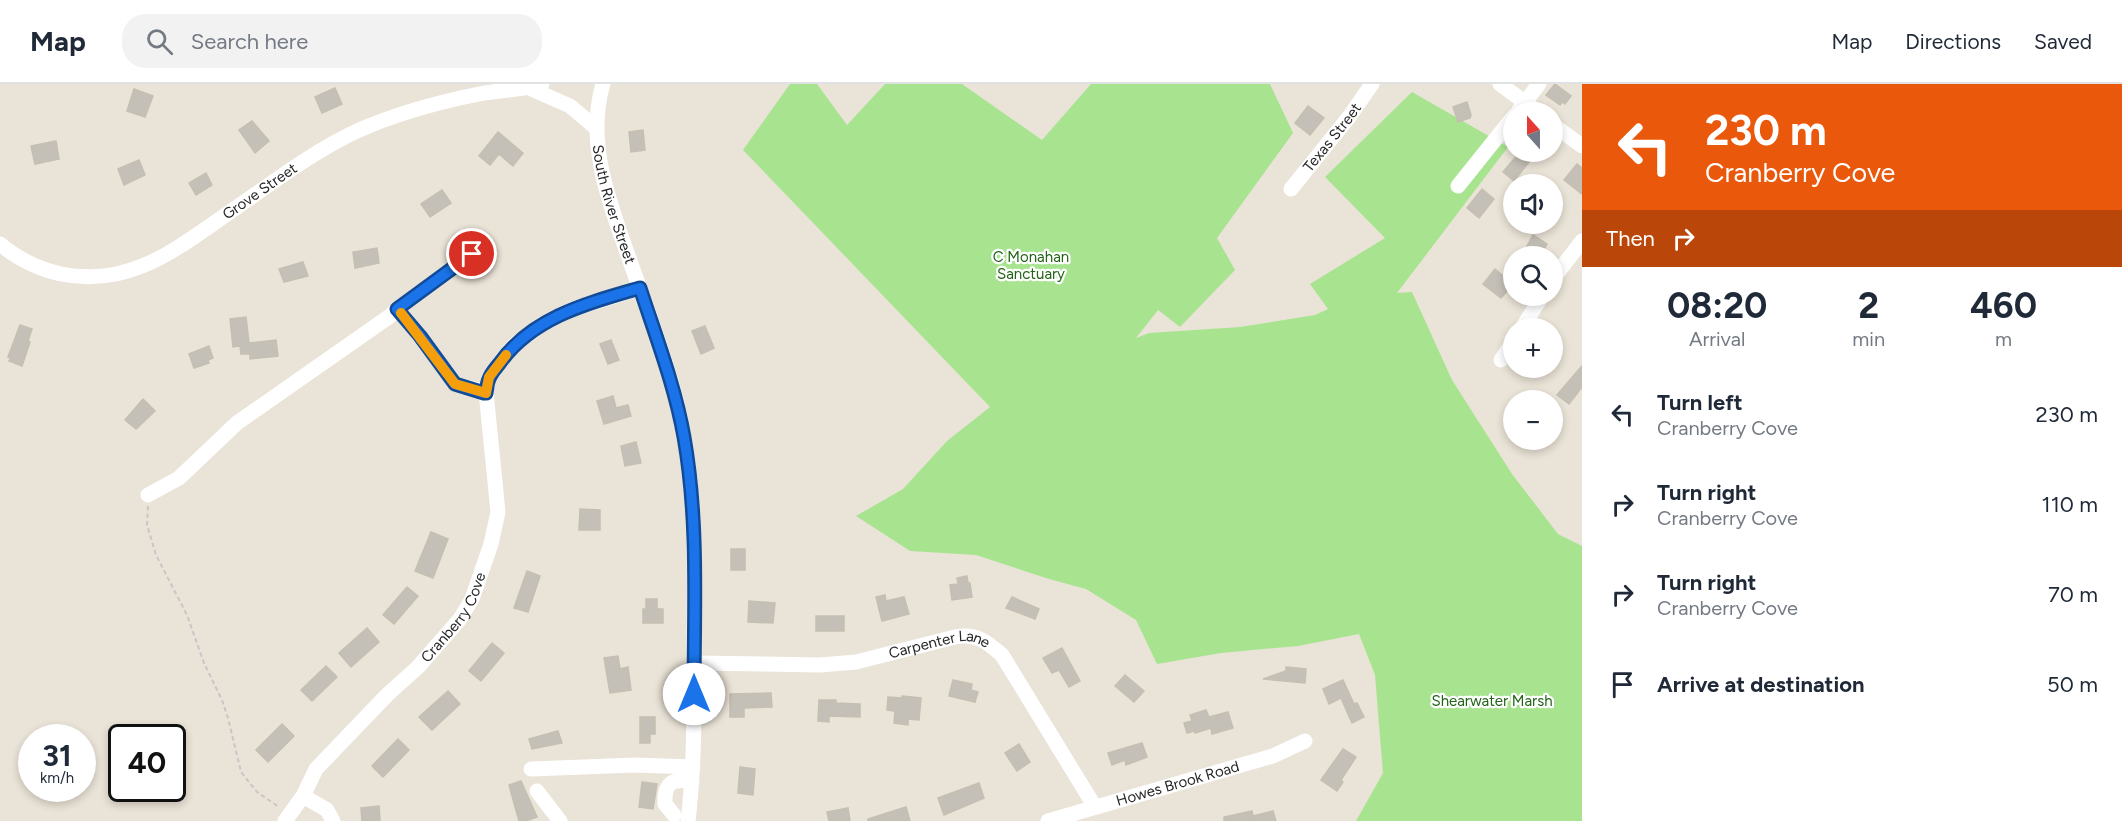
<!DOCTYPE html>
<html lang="en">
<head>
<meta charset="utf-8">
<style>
  body { margin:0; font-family:Figtree,sans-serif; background:#f2f2f3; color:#1f2937; height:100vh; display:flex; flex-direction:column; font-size:22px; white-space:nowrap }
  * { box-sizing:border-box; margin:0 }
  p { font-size:20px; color:#747a83 }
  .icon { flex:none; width:33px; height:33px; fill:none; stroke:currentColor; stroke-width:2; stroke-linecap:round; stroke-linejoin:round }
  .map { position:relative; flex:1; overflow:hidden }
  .side { display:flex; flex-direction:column; background:#fff; width:540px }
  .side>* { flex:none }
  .hud { background:#ea580c; color:#fff; overflow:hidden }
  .needle { width:39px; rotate:339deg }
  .controls { position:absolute; left:1503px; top:18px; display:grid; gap:12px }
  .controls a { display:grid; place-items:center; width:60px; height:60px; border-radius:50%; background:#fff; box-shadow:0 3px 9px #0003; font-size:30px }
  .speed { position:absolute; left:18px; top:640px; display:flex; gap:12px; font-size:30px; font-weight:700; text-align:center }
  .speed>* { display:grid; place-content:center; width:78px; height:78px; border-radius:50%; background:#fff; box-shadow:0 3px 9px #0003; line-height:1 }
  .speed small { font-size:15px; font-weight:400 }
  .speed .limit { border:3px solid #111; border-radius:9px; background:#fff; color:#111 }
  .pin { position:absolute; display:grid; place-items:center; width:51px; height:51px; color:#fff; margin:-26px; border:3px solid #fff; border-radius:50%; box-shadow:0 2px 6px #0007 }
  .me { position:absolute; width:66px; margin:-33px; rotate:0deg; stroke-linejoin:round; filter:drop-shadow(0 0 4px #0008) }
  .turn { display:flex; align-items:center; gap:21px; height:126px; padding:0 24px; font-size:27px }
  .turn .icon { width:78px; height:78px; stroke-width:2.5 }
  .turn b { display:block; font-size:42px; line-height:51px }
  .then { display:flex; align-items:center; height:57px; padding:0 24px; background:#0003; gap:12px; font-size:22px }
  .eta { display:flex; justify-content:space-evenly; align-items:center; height:102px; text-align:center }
  .eta b { font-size:36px; font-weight:700; line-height:42px }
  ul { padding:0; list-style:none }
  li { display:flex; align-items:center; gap:18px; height:90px; padding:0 24px }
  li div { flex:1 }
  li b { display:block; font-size:22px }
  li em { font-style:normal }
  header { display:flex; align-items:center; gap:36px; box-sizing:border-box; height:84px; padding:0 30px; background:#fff; border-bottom:2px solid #e0e1e3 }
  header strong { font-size:28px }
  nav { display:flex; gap:33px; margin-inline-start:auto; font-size:21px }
  .search { width:420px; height:54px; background:#f2f2f3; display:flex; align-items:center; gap:15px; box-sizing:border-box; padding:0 21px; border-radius:24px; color:#747a83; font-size:22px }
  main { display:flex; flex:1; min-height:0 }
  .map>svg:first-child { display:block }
</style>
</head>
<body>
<header>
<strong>Map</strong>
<div class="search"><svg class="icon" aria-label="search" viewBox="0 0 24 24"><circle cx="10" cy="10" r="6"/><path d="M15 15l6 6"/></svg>Search here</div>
<nav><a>Map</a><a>Directions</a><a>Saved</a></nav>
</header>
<main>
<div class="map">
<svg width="1582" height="737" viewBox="0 0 1582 737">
  <rect width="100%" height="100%" fill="#eae3d7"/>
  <path fill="#a8e490" d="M790,0H817L847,41L885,0H962L1042,56L1091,0H1270L1293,49L1217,154L1235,186L1180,243L1158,226L1136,254L1149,249L1240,243L1315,231L1328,225L1310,200L1385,154L1325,93L1412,8L1508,63L1397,209L1412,208L1452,296L1512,390L1558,450L1582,462V737H1356L1383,689L1375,591L1359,550L1298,562L1221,569L1157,580L1136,536L1086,505L1049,495L976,471L910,467L856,432L903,405L947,357L990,323L743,66Z"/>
  <g fill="#c5c0b7" stroke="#c5bfb1" stroke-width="1.5">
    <path d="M1555,0L1571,12L1565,20L1562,18L1560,21L1546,11Z"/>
    <path d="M335,4L342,20L322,29L315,13Z"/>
    <path d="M134,5L153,12L145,33L127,27Z"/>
    <path d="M1467,18L1471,31L1470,34L1458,38L1453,23Z"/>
    <path d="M1308,22L1324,34L1310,51L1295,39Z"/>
    <path d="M252,37L269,57L255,69L239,46Z"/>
    <path d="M643,46L645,66L631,68L629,48Z"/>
    <path d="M498,48L523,69L513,82L499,70L490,81L479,72Z"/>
    <path d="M56,57L59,75L35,80L31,62Z"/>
    <path d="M1520,68H1537L1514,97L1503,88Z"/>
    <path d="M139,76L145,91L124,101L118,85Z"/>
    <path d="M1577,80L1582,84V110L1564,96Z"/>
    <path d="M206,89L212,101L196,111L189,99Z"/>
    <path d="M1482,105L1494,115L1479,134L1467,124Z"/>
    <path d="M442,106L451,119L430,133L421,120Z"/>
    <path d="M1533,151L1547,160L1541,171L1527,162Z"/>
    <path d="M377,164L379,179L355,184L353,168Z"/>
    <path d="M303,178L308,192L284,198L279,185Z"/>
    <path d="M1495,185L1513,200L1501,214L1483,200Z"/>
    <path d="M246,233L249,259L276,256L278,272L250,275V270H241L240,262L233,263L230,235Z"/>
    <path d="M20,241L32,245L28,257L30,258L22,282L9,277L11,274L8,273Z"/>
    <path d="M705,242L714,264L701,270L692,247Z"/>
    <path d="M611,256L619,276L608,280L600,260Z"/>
    <path d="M209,262L213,274L208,276L209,279L194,284L189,270Z"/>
    <path d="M1582,282V303L1569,320L1557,311Z"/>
    <path d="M613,312L616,324L628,321L631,332L604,340L597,317Z"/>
    <path d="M143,315L155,327L136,345L125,336Z"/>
    <path d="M636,358L641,379L625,382L621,362Z"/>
    <path d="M580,425L600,426V446H579Z"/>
    <path d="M431,448L448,455L433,494L415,487Z"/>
    <rect x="731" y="465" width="14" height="21"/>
    <path d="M527,487L540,492L528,528L514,524Z"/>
    <path d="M967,492L968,499H970L972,513L952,516L950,501L958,500L957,494Z"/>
    <path d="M407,503L418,512L394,540L383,531Z"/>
    <path d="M885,511L886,517L904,513L909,530L882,537L876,513Z"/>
    <path d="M1012,513L1039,525L1035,535L1006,524Z"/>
    <path d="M646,515H657V525H663V539H643V525H646Z"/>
    <path d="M749,517L775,519L773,539L748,538Z"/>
    <rect x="816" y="532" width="28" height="15"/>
    <path d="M367,544L379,558L351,583L339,569Z"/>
    <path d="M492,559L504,569L481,597L469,587Z"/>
    <path d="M1062,564L1080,597L1069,603L1059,586L1052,589L1043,574Z"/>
    <path d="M618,572L620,585L628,583L631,606L610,609L604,574Z"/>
    <path d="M326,582L337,593L312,617L301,606Z"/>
    <path d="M1286,583L1306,585L1305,599L1263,595L1286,587Z"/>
    <path d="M1125,591L1144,607L1134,618L1115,602Z"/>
    <path d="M953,596L972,600L971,606L978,608L975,618L949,612Z"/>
    <path d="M1343,596L1354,620L1357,619L1364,633L1352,639L1341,614L1329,620L1323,605Z"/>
    <path d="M448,607L460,620L432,646L419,633Z"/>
    <path d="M771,609L772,623L744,624V633H730V610Z"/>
    <path d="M902,612L921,614L919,636L908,635V641L894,639L895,627L887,626L888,613L902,614Z"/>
    <path d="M819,616H836V619L860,620V633L829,632V638L818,637Z"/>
    <path d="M1206,626L1209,633L1228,628L1233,644L1212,650L1211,644L1195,649L1194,647L1187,649L1184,639L1192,637L1190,631Z"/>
    <path d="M640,633H655V650H650V659H640Z"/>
    <path d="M282,640L294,652L268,678L256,666Z"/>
    <path d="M558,647L562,659L532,665L529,655Z"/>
    <path d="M398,655L409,666L383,693L372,682Z"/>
    <path d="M1142,659L1147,673L1126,681L1125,676L1112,681L1108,669Z"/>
    <path d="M1019,660L1030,678L1017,687L1005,669Z"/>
    <path d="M1343,665L1356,673L1341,696L1343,698L1337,707L1321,696Z"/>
    <path d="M740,683L755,685L753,711L738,709Z"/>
    <path d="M521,697L537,733L526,737H519L509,701Z"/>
    <path d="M642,698L657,700L653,725L639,723Z"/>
    <path d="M979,699L984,714L944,731L938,714Z"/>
    <path d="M379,722L380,737H362L361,724Z"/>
    <path d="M906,723L910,737H868V735Z"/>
    <path d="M848,724L850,737H829L827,728Z"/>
    <path d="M1252,727L1253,732L1273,727L1276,737H1224V733Z"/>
  </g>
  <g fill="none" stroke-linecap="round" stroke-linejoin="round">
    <path stroke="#c7c7c7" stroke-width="2" stroke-dasharray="4.5 3" stroke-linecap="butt" d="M148,422L147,441L156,471L187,531L204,579L222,616L228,634L241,688L257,708L279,723"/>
    <g stroke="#fff" stroke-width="15">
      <path id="s1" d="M603,0C585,61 611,122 631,180C651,236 674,294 684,353C696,421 695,491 694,561C694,620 695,678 688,737"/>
      <path d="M1500,0L1538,28"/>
      <path d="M529,4L570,22L595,43"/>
      <path d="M1519,26L1539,0"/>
      <path d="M1552,40L1582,62"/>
      <path d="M1458,102L1514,32"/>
      <path id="s2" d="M1291,105L1349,33L1372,0"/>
      <path id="s3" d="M0,160C18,175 38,185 61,190C130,204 176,165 230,128C271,100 312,68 357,47C395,30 439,18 479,10C500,6 522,6 542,0"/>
      <path d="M1552,196L1582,157"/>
      <path d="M397,225L420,252L455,300L486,308"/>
      <path d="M1522,244L1542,212"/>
      <path d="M1501,276L1514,257"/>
      <path d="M148,411L179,394L237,339L390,232L397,225L472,170"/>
      <path id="s4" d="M694,579L820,581L856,578L955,553C976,549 986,557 1002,571L1095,723"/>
      <path d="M531,685L635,681L693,683"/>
      <path d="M537,707L560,737"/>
      <path d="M303,712L327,726L333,737"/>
      <path d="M674,731L665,720C664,698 672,695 692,697"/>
      <path id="s5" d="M285,737L303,712L316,685L387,611L418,583L460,535L472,515L491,460L498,428L486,308L489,293L504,273L514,261L544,239L573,225L640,204"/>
      <path id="s6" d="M1048,737L1273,672L1305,657"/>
    </g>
  </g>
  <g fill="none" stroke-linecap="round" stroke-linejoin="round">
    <g stroke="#114b97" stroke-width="15">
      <path id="route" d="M472,170L397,225L420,252L455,300L484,309H486C487,304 487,299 489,295C491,289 496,284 499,280C532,233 588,219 640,204C656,253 675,302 684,353C699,438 694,525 694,610"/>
    </g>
    <use href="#route" stroke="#1a73e8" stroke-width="10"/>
    <path stroke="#f59e0b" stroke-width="10" d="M401,229L455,300L486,309L489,293L506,271"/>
  </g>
  <g text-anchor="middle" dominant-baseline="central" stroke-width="4.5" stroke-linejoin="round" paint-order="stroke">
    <g font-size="15" fill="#272727" stroke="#fff">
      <text stroke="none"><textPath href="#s2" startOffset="66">Texas Street</textPath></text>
      <text stroke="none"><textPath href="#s3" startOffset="291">Grove Street</textPath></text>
      <text stroke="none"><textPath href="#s1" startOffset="123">South River Street</textPath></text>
      <text stroke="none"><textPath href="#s5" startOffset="267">Cranberry Cove</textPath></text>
      <text stroke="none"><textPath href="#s4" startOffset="248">Carpenter Lane</textPath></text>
      <text stroke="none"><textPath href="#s6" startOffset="135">Howes Brook Road</textPath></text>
    </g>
    <g font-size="15" fill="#226416" stroke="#fff">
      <text x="1031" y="173">C Monahan<tspan x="1031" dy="17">Sanctuary</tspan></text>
      <text x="1492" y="617">Shearwater Marsh</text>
    </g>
  </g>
</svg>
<div class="controls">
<a><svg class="needle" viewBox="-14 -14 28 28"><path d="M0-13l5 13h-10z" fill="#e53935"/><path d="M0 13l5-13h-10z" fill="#747a83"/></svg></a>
<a><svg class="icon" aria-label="sound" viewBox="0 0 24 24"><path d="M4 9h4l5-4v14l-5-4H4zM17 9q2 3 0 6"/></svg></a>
<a><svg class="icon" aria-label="search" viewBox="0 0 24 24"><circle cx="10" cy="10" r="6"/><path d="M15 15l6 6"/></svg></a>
<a>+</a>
<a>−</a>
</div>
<div class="speed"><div>31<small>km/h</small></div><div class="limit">40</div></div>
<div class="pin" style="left:472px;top:170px;background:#d93025"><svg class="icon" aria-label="arrive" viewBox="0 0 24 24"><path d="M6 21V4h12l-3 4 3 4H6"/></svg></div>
<svg class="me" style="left:694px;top:610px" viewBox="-20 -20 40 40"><circle r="19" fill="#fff"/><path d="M0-13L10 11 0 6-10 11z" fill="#1a73e8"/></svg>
</div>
<section class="side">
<div class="hud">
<div class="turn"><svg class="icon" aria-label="left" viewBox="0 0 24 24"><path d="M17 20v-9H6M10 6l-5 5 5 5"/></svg><div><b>230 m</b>Cranberry Cove</div></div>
<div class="then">Then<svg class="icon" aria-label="right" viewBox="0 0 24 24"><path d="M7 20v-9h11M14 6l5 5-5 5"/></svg></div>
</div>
<div class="eta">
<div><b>08:20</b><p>Arrival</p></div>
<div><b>2</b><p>min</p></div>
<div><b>460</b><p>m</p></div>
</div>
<ul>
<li><svg class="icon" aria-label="left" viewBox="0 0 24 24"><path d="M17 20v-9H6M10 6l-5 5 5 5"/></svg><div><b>Turn left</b><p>Cranberry Cove</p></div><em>230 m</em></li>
<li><svg class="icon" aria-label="right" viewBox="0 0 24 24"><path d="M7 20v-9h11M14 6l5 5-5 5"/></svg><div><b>Turn right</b><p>Cranberry Cove</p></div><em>110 m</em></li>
<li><svg class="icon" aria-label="right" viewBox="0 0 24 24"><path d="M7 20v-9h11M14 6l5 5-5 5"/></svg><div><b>Turn right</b><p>Cranberry Cove</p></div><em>70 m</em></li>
<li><svg class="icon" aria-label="arrive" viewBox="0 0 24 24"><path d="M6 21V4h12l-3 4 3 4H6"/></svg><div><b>Arrive at destination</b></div><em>50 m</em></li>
</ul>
</section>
</main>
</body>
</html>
